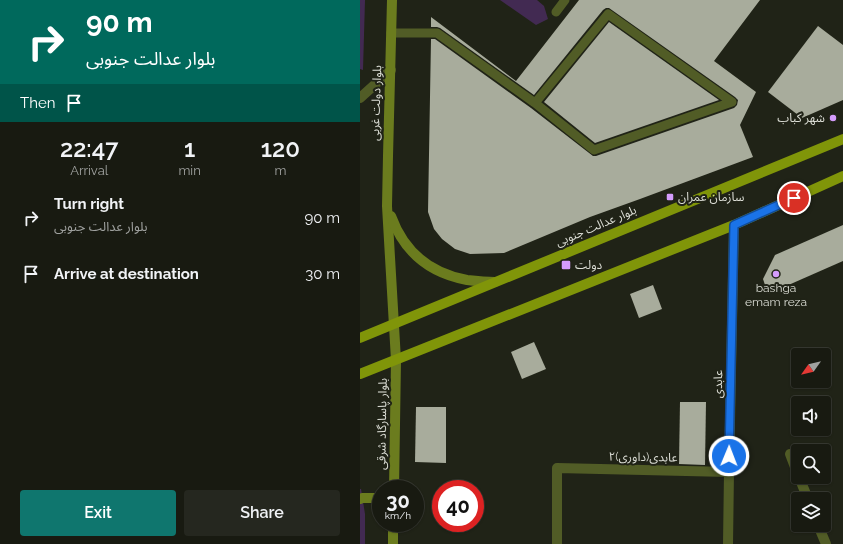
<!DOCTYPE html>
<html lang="en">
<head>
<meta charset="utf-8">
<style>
  body { margin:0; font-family:Raleway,"Noto Sans Arabic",sans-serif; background:#25271f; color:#f1f3f6; height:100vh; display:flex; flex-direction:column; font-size:15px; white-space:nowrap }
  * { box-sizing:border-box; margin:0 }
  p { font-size:13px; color:#9fa19f }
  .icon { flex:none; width:22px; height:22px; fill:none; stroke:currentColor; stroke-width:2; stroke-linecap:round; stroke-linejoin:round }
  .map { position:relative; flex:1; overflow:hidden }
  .drawer { display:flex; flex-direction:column; background:#181a11; width:360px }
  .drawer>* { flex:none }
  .guide { background:#00695c; color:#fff; overflow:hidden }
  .needle { width:26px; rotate:236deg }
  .tools { position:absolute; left:431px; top:348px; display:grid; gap:8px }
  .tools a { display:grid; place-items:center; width:40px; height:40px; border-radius:4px; background:#181a11; box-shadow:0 1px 3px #0004,0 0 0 1px #363831; font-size:20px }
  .speed { position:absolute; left:12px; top:480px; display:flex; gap:8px; font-size:20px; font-weight:700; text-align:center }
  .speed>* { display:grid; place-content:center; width:52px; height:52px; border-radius:50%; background:#181a11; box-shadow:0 1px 3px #0004,0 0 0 1px #363831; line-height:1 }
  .speed small { font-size:10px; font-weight:400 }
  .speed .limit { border:6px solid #d22; background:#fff; color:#111 }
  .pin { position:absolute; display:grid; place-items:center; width:34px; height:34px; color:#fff; margin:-17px; border:2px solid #fff; border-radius:50%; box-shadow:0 1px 4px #0007 }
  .me { position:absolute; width:44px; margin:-22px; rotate:1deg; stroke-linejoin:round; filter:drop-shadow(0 0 3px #0008) }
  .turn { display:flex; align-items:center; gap:14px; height:84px; padding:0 20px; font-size:18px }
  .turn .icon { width:52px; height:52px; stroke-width:2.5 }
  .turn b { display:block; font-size:28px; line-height:34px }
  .then { display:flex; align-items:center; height:38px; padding:0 20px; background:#0003; gap:8px; font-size:15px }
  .eta { display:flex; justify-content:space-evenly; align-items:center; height:68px; text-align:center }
  .eta b { font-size:24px; font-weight:600; line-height:28px }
  .cta { display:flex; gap:8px; margin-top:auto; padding:8px 20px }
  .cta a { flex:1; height:46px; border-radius:4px; background:#0f766e; color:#fff; font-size:16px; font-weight:600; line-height:46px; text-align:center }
  .cta a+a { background:#25271f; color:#f1f3f6 }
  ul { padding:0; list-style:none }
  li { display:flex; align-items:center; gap:12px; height:56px; padding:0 20px }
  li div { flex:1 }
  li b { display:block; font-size:15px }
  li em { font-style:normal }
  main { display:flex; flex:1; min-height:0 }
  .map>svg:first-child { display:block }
</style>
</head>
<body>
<main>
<section class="drawer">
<div class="guide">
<div class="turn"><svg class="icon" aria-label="right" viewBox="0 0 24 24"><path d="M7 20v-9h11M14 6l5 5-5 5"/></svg><div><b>90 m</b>بلوار عدالت جنوبی</div></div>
<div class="then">Then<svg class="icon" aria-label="arrive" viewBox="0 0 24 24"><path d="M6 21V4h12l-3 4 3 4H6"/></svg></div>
</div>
<div class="eta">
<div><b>22:47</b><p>Arrival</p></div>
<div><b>1</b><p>min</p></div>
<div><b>120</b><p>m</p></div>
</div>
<ul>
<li><svg class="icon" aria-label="right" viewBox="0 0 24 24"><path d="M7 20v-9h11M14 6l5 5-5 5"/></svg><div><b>Turn right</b><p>بلوار عدالت جنوبی</p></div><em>90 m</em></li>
<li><svg class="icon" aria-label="arrive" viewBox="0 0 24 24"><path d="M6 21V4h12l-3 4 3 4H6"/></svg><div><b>Arrive at destination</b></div><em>30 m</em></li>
</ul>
<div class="cta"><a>Exit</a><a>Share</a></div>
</section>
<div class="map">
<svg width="483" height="544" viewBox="0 0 483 544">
  <rect width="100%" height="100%" fill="#202317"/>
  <g fill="#422a52">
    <path d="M0,0H5L3,70L0,69Z"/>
    <path d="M140,0H177L184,6L188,19L176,25Z"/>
    <path d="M0,489H1L5,514V544H0Z"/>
  </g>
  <g fill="#a8ac9c">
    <path d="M219,0H400L354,61L396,92L380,125L393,157L280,199L230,217L144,253L110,254L95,249L82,239L74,229L68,212L71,39H75L171,108L233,156H236L374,108L377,105L378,100L375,97L249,8H246L243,10L174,95L80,28L77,27H71V17L156,81Z"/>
    <path d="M249,22L359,100L235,143L184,102Z"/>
    <path d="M458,26L483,45V100L442,118L408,92Z"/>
    <path d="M483,225V261L408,294L403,279L415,255Z"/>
    <path d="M293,285L302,309L279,318L270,294Z"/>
    <path d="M174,342L186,369L162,379L151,352Z"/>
    <path d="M320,402H346L345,465L319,464Z"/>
    <path d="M56,407H86V463L55,462Z"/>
  </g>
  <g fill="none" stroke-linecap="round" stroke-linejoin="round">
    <g stroke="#515c26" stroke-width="9">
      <path d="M196,12L205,0"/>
      <path d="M31,33H77L175,103L234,150L372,102L248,14L175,103"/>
    </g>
    <g stroke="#515c26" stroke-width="10">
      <path d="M430,454L438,475"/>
      <path d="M439,477L448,499"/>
      <path d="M458,525L466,544"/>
      <path d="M197,544V468L369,472"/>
    </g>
    <g stroke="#515c26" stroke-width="10">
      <path d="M0,98L31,70"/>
      <path d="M368,544L369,472L374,225"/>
    </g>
    <g stroke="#6b7c1e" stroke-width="10">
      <path d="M32,0L28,156L27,206L36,360L34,489"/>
      <path d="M31,216C44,252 69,273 107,280C116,281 126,282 135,282"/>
      <path d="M0,499L2,498H17L21,504"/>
      <path d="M33,544V523"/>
    </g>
    <g stroke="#809509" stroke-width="10">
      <path d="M0,338L483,139"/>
      <path d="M0,374L374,225L483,176"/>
    </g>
  </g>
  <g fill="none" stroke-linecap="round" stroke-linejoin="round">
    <g stroke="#114b97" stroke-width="10">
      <path id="route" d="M369,456L374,225L434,198"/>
    </g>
    <use href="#route" stroke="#1a73e8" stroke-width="7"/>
  </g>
  <g fill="#d49cfc" stroke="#202317" stroke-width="1.5">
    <circle cx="473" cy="118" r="4"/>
    <rect x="306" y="193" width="8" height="8" rx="2"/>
    <rect x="201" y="260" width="10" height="10" rx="2"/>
    <circle cx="416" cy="274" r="4"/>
  </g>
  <g text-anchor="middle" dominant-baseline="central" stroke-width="4" stroke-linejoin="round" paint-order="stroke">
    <g font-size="12" fill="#dcded6" stroke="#202317">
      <text transform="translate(16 103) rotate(-88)">بلوار دولت غربی</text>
      <text transform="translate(236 226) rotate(-23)">بلوار عدالت جنوبی</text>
      <text transform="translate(358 384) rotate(-89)">عابدی</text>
      <text transform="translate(22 424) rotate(-89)">بلوار پاسارگاد شرقی</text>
      <text transform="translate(283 457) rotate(1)">۲عابدی(داوری)</text>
    </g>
    <g font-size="12" fill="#dcded6" stroke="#202317" text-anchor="start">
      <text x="465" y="118" text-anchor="end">شهر کباب</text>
      <text x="318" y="197">سازمان عمران</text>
      <text x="215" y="265">دولت</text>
      <text x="416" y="288" text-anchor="middle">bashga<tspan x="416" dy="14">emam reza</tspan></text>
    </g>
  </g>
</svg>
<div class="tools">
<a><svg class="needle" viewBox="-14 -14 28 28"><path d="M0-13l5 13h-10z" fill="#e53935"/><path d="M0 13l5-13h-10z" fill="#9fa19f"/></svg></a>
<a><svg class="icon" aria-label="sound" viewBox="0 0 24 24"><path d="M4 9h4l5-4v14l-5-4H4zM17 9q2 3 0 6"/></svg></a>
<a><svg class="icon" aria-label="search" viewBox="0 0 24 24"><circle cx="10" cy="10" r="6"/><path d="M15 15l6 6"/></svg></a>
<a><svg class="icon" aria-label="layers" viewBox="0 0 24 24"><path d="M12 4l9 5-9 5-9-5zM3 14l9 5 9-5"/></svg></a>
</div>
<div class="speed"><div>30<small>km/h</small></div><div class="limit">40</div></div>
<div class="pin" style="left:434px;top:198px;background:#d93025"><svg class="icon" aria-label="arrive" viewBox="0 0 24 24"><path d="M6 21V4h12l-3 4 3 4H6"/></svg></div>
<svg class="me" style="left:369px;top:456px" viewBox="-20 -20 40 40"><circle r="17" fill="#1a73e8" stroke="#fff" stroke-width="3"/><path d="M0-11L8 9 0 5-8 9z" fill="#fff"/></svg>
</div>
</main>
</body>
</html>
